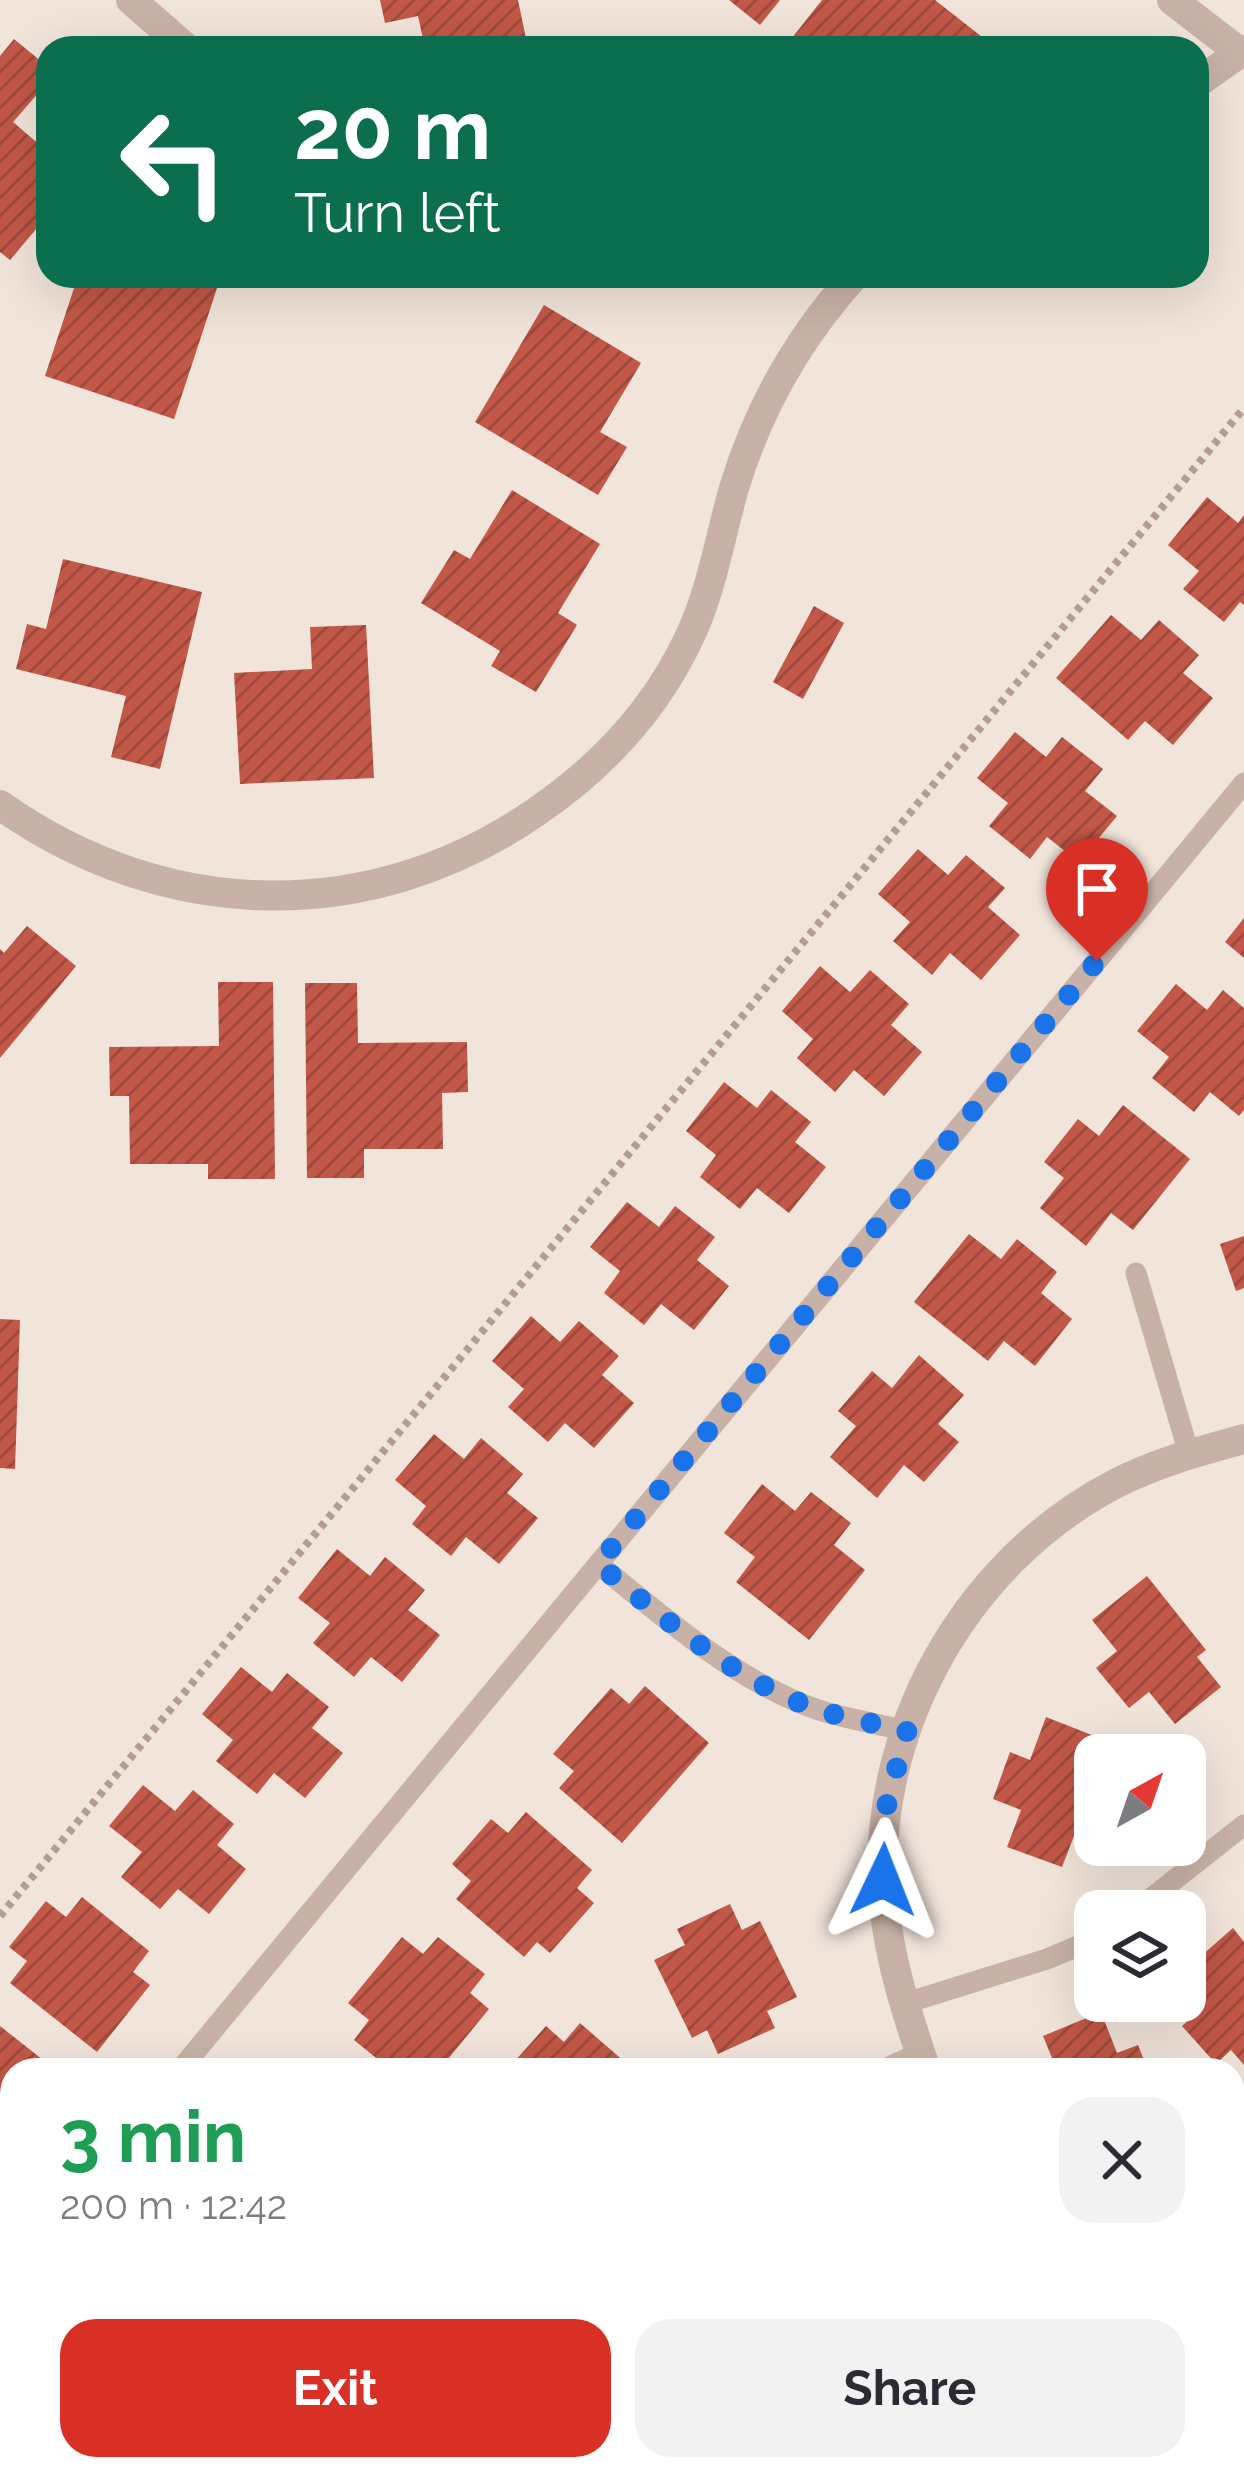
<!DOCTYPE html>
<html lang="en">
<head>
<meta charset="utf-8">
<style>
  body { margin:0; font-family:Raleway,sans-serif; background:#f2f2f3; color:#2b2b33; height:100vh; display:flex; flex-direction:column; font-size:45px; white-space:nowrap }
  * { box-sizing:border-box; margin:0 }
  p { font-size:39px; color:#7c7c81 }
  .icon { flex:none; width:66px; height:66px; fill:none; stroke:currentColor; stroke-width:2; stroke-linecap:round; stroke-linejoin:round }
  .map { position:relative; flex:1; overflow:hidden }
  .side { position:absolute; left:0px; top:2058px; width:1245px; height:423px; display:flex; flex-direction:column; background:#fff; border-radius:36px 36px 0 0; box-shadow:0 12px 48px #0002 }
  .side>* { flex:none }
  .banner { position:absolute; left:36px; top:36px; width:1173px; height:252px; border-radius:36px; box-shadow:0 12px 48px #0002; background:#0b6e4f; color:#fff; overflow:hidden }
  .needle { width:78px; rotate:40deg }
  .tools { position:absolute; left:1074px; top:1734px; display:grid; gap:24px }
  .tools a { display:grid; place-items:center; width:132px; height:132px; border-radius:24px; background:#fff; box-shadow:0 12px 48px #0002; font-size:60px }
  .pin { position:absolute; display:grid; place-items:center; width:102px; height:102px; color:#fff; margin:-123px -51px; border-radius:50% 50% 50% 0; rotate:-45deg; box-shadow:0 0 12px #0007 }
  .pin .icon { rotate:45deg }
  .me { position:absolute; width:132px; margin:-66px; rotate:2deg; stroke-linejoin:round; filter:drop-shadow(0 0 9px #0008) }
  .turn { display:flex; align-items:center; gap:42px; height:252px; padding:0 60px; font-size:54px }
  .turn .icon { width:156px; height:156px; stroke-width:2.5 }
  .turn b { display:block; font-size:84px; line-height:102px }
  .round { display:grid; place-items:center; flex:none; width:126px; height:126px; border-radius:36px; background:#f2f2f3 }
  .headline { display:flex; align-items:center; justify-content:space-between; height:204px; padding:0 60px }
  h1 { font-size:72px; font-weight:700; line-height:90px; color:#1e9e55 }
  .primary-button { display:flex; gap:24px; margin-top:auto; padding:24px 60px }
  .primary-button a { flex:1; height:138px; border-radius:36px; background:#d93025; color:#fff; font-size:48px; font-weight:700; line-height:138px; text-align:center }
  .primary-button a+a { background:#f2f2f3; color:#2b2b33 }
  .map>svg:first-child { display:block }
</style>
</head>
<body>
<div class="map">
<svg width="1244" height="2479" viewBox="0 0 1244 2479">
  <defs>
    <pattern id="building-hatch" width="6" height="6" patternUnits="userSpaceOnUse" patternTransform="scale(3)"><rect width="6" height="6" fill="#c25847"/><path d="M-1 1l2-2M0 6l6-6M5 7l2-2" fill="none" stroke="#9e493b"/></pattern>
  </defs>
  <rect width="100%" height="100%" fill="#f1e4da"/>
  <g fill="url(#building-hatch)">
    <path d="M380,0H518L528,48H425L418,16L385,23Z"/>
    <path d="M729,0H780L760,25Z"/>
    <path d="M822,0H935L991,44L988,48H784Z"/>
    <path d="M14,39L48,67V82L13,122L48,152V215L10,260L0,252V56Z"/>
    <path d="M78,276H127L158,287L162,276H221L174,419L45,376Z"/>
    <path d="M544,305L641,363L600,432L627,447L598,495L475,422Z"/>
    <path d="M512,490L600,544L558,613L577,625L536,692L491,666L500,651L421,603L454,550L470,559Z"/>
    <path d="M1207,497L1238,523L1244,515V605L1240,602L1224,622L1183,589L1199,571L1168,545Z"/>
    <path d="M63,559L202,592L160,769L111,757L126,696L16,669L27,624L46,629Z"/>
    <path d="M814,606L844,623L803,699L773,682Z"/>
    <path d="M1111,615L1141,640L1159,620L1199,655L1183,673L1213,698L1173,745L1145,721L1128,740L1056,678Z"/>
    <path d="M366,625L374,778L240,784L234,673L312,669L310,627Z"/>
    <path d="M1015,732L1046,757L1062,737L1103,769L1085,791L1117,816L1079,862L1047,837L1030,859L989,826L1008,803L977,778Z"/>
    <path d="M918,849L948,875L966,855L1005,888L988,907L1020,935L981,980L950,953L932,975L893,941L910,922L878,894Z"/>
    <path d="M1244,918V958L1225,942Z"/>
    <path d="M27,926L76,966L0,1058V949L4,953Z"/>
    <path d="M820,966L850,992L870,970L909,1004L891,1025L922,1052L884,1096L854,1070L835,1092L797,1058L813,1039L782,1011Z"/>
    <path d="M218,982H273L275,1179H208V1164H130L129,1096H110L109,1047L219,1046Z"/>
    <path d="M305,983H357L358,1043L467,1042L468,1092L442,1093L443,1149H364V1178H307Z"/>
    <path d="M1176,984L1207,1010L1223,990L1244,1008V1110L1239,1116L1210,1092L1194,1112L1152,1078L1169,1057L1137,1031Z"/>
    <path d="M724,1082L757,1108L771,1090L811,1122L795,1142L826,1167L789,1213L757,1188L740,1209L700,1177L716,1155L686,1131Z"/>
    <path d="M1123,1105L1190,1159L1133,1230L1111,1213L1086,1246L1040,1208L1064,1178L1044,1162L1078,1119L1099,1136Z"/>
    <path d="M627,1202L659,1227L675,1206L715,1237L697,1260L729,1286L694,1330L661,1304L644,1325L604,1293L620,1271L590,1247Z"/>
    <path d="M969,1234L1001,1259L1017,1239L1057,1272L1041,1293L1072,1319L1035,1366L1004,1341L988,1361L914,1302Z"/>
    <path d="M1244,1236V1288L1236,1291L1220,1244Z"/>
    <path d="M531,1316L560,1342L579,1321L619,1356L602,1375L634,1403L594,1448L565,1423L548,1442L508,1407L524,1389L492,1361Z"/>
    <path d="M0,1319L20,1320L15,1469L0,1468Z"/>
    <path d="M919,1355L964,1395L938,1424L959,1442L924,1482L904,1465L877,1498L830,1457L856,1426L838,1411L872,1371L892,1388Z"/>
    <path d="M434,1434L464,1459L481,1438L523,1474L507,1493L538,1518L499,1564L466,1537L451,1556L412,1524L426,1506L395,1480Z"/>
    <path d="M762,1484L795,1511L811,1492L851,1523L834,1545L865,1570L809,1640L736,1582L755,1557L724,1533Z"/>
    <path d="M337,1549L370,1576L385,1557L425,1590L408,1610L440,1635L402,1682L371,1657L354,1677L313,1643L330,1623L298,1598Z"/>
    <path d="M1147,1576L1206,1650L1197,1657L1221,1687L1175,1724L1149,1692L1129,1708L1096,1668L1117,1651L1092,1620Z"/>
    <path d="M241,1667L272,1692L287,1673L329,1707L312,1728L343,1753L305,1798L274,1773L257,1794L216,1761L233,1740L202,1714Z"/>
    <path d="M645,1686L709,1743L622,1843L559,1788L574,1771L553,1754L611,1688L629,1704Z"/>
    <path d="M1046,1717L1102,1739L1089,1772L1095,1774V1829L1079,1823L1062,1867L1007,1847L1021,1810L993,1799L1010,1752L1030,1760Z"/>
    <path d="M143,1785L175,1811L193,1790L234,1824L217,1845L246,1869L209,1914L178,1889L160,1909L121,1877L142,1852L109,1826Z"/>
    <path d="M526,1812L592,1870L577,1888L594,1903L550,1953L537,1942L524,1957L456,1899L471,1881L452,1864L491,1819L508,1833Z"/>
    <path d="M82,1897L149,1951L133,1972L150,1985L97,2052L10,1983L27,1961L9,1947L46,1901L66,1917Z"/>
    <path d="M730,1904L742,1930L760,1921L797,1997L767,2011L775,2028L718,2054L707,2030L692,2038L654,1960L685,1945L677,1929Z"/>
    <path d="M1233,1928L1244,1942V2065L1231,2050L1216,2064L1182,2026L1201,2009L1185,1991V1970Z"/>
    <path d="M402,1937L423,1954L438,1937L485,1974L470,1993L489,2009L439,2070H429L414,2058L404,2070H391L354,2040L369,2020L348,2003Z"/>
    <path d="M1101,2012L1117,2053L1138,2045L1148,2070H1057L1043,2036Z"/>
    <path d="M580,2023L634,2070H507L546,2026L564,2042Z"/>
    <path d="M0,2026L52,2067L50,2070H12V2146L0,2137Z"/>
    <path d="M516,2469H557L570,2479H508Z"/>
    <path d="M833,2469H925V2470L899,2479H837Z"/>
  </g>
  <g fill="none" stroke-linecap="round" stroke-linejoin="round">
    <path stroke="#b49c91" stroke-width="8" stroke-dasharray="6 6" stroke-linecap="butt" d="M0,1916L1244,408"/>
    <g stroke="#c8b2a7" stroke-width="21">
      <path d="M1136,1273L1189,1454"/>
      <path d="M598,1564C660,1614 724,1671 798,1702C831,1717 871,1722 907,1731"/>
      <path d="M1135,1911L1244,1825"/>
      <path d="M903,2004L1047,1959L1095,1939"/>
      <path d="M180,2070L1244,783"/>
      <path d="M882,2070L920,2053"/>
      <path d="M1233,2414L1244,2410"/>
      <path d="M0,2460L23,2479"/>
      <path d="M412,2479L420,2469"/>
    </g>
    <g stroke="#c8b2a7" stroke-width="30">
      <path d="M131,0L186,48"/>
      <path d="M1172,0L1241,53"/>
      <path d="M1197,83L1244,50"/>
      <path d="M0,805C165,922 370,927 536,812C602,767 656,709 690,636C712,589 720,537 734,488C758,409 799,337 854,276"/>
      <path d="M926,2070C907,2014 889,1960 884,1902C869,1733 965,1562 1115,1484C1155,1463 1200,1451 1244,1439"/>
      <path d="M1060,2469L1064,2479"/>
    </g>
  </g>
  <g fill="none" stroke-linecap="round" stroke-linejoin="round">
    <path stroke="#1a73e8" stroke-width="21" stroke-dasharray="0 37.8" d="M883,1880L887,1803L907,1731C871,1722 832,1717 798,1702C724,1671 659,1614 598,1564L1097,961"/>
  </g>
</svg>
<div class="tools">
<a><svg class="needle" viewBox="-14 -14 28 28"><path d="M0-13l5 13h-10z" fill="#e53935"/><path d="M0 13l5-13h-10z" fill="#7c7c81"/></svg></a>
<a><svg class="icon" aria-label="layers" viewBox="0 0 24 24"><path d="M12 4l9 5-9 5-9-5zM3 14l9 5 9-5"/></svg></a>
</div>
<div class="pin" style="left:1097px;top:961px;background:#d93025"><svg class="icon" aria-label="arrive" viewBox="0 0 24 24"><path d="M6 21V4h12l-3 4 3 4H6"/></svg></div>
<svg class="me" style="left:883px;top:1880px" viewBox="-20 -20 40 40"><path d="M0-17L14 15 0 8-14 15z" fill="#1a73e8" stroke="#fff" stroke-width="4"/></svg>
<div class="banner">
<div class="turn"><svg class="icon" aria-label="left" viewBox="0 0 24 24"><path d="M17 20v-9H6M10 6l-5 5 5 5"/></svg><div><b>20 m</b>Turn left</div></div>
</div>
<section class="side">
<div class="headline"><div><h1>3 min</h1><p>200 m · 12:42</p></div><a class="round"><svg class="icon" aria-label="close" viewBox="0 0 24 24"><path d="M6 6l12 12M18 6L6 18"/></svg></a></div>
<div class="primary-button"><a>Exit</a><a>Share</a></div>
</section>
</div>
</body>
</html>
